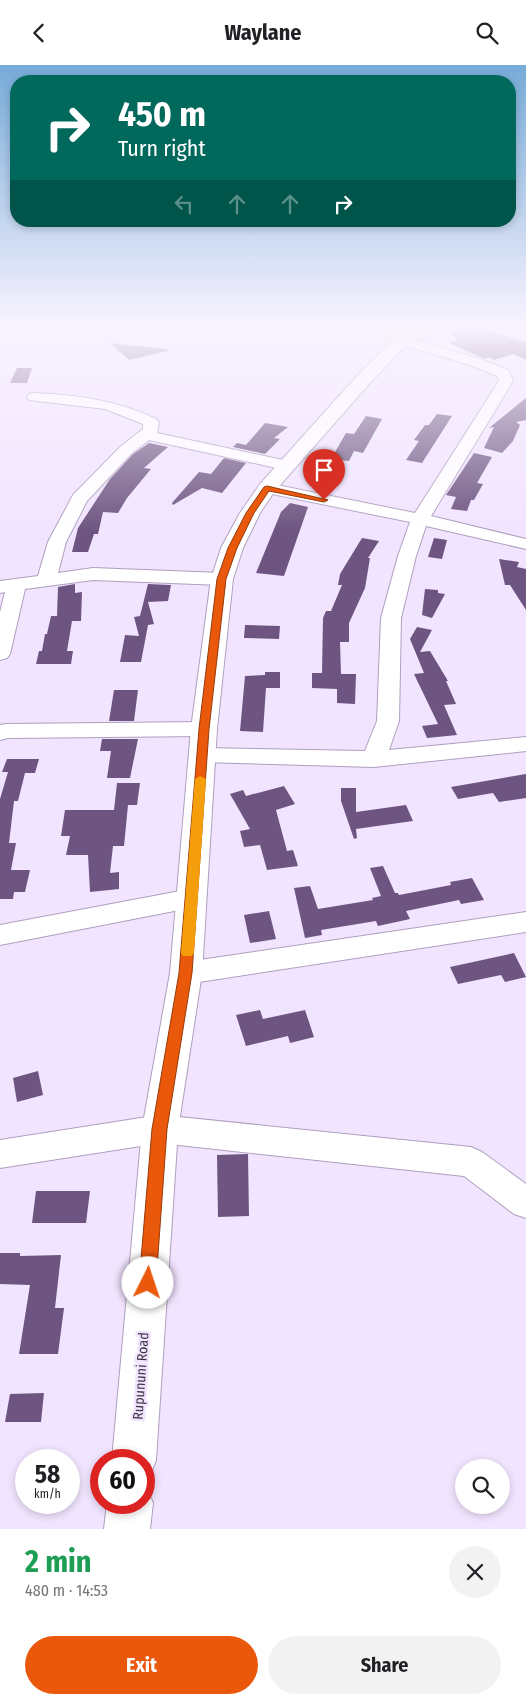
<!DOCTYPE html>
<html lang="en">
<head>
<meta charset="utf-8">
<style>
  body { margin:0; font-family:"Fira Sans Condensed",sans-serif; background:#f2f2f2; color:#202124; height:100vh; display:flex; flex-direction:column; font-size:19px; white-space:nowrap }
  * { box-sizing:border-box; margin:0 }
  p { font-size:16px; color:#757577 }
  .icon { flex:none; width:28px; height:28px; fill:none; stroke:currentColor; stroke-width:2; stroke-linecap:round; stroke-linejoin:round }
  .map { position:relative; height:1464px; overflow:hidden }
  .sheet { display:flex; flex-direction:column; background:#fff; flex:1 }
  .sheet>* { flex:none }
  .banner { position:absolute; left:10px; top:10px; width:506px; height:152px; border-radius:20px; box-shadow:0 2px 8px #0003; background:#00695c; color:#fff; overflow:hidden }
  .controls { position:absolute; left:455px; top:1394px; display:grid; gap:10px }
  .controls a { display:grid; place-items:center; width:55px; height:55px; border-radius:50%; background:#fff; box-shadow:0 2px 8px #0003; font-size:25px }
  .speed { position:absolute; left:15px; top:1384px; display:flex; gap:10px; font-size:25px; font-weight:700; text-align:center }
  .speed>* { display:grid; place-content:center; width:65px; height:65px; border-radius:50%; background:#fff; box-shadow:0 2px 8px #0003; line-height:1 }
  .speed small { font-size:12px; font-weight:400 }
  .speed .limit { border:8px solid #d22; background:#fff; color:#111 }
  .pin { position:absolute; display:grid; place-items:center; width:42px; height:42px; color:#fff; margin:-51px -21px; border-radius:50% 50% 50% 0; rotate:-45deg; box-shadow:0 0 5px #0007 }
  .pin .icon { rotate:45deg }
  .me { position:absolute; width:55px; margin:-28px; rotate:4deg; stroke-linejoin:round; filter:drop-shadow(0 0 4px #0008) }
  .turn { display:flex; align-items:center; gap:18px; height:105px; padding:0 25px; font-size:22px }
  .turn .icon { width:65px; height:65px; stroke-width:2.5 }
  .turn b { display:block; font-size:35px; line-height:42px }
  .lanes { display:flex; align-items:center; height:48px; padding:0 25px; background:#0003; justify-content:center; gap:25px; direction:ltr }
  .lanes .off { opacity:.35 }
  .round { display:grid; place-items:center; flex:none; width:52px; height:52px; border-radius:26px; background:#f2f2f2 }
  .summary { display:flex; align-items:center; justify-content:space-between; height:85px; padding:0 25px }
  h1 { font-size:30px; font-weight:700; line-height:38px; color:#1e9e55 }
  .action { display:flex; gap:10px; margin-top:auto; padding:10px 25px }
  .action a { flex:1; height:58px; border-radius:30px; background:#ea580c; color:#fff; font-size:20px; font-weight:700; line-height:58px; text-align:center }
  .action a+a { background:#f2f2f2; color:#202124 }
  header { display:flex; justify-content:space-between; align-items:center; height:65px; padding:0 25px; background:#fff; font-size:22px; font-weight:700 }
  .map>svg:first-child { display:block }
</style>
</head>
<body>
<header><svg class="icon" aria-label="back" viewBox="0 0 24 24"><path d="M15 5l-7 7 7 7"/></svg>Waylane<svg class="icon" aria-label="search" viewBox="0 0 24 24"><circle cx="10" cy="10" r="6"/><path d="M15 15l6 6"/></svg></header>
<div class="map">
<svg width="526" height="1464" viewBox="0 0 526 1464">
  <rect width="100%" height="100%" fill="#f1e4ff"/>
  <g fill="#6e5581">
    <path d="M471,261L526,277V295L513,289L494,295L489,292L485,294L449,278L459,274L450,270Z"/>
    <path d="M110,278L168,284V286L129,295Z"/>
    <path d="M17,303H32L27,318H10Z"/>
    <path d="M526,333V355L516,357L520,360L513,376L502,388L484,383L494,362L489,363Z"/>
    <path d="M437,349L452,351L422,398L406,395L419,376L414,375L425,360H429Z"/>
    <path d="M366,351L382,354L363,388L354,386L349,396L331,394L346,368L354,369Z"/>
    <path d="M265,358L288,362L274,373L280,374L265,389L233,382L237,378L246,380Z"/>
    <path d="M149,378L168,382L144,403L151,404L127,433L118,448L103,447L98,469H94L88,487H72L78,463L110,414L133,389Z"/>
    <path d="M474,388L492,392L477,418L483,419L474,435H471L467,446L451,444L456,432L446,430Z"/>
    <path d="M224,393L246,398L222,428L202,423L173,440L172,438L199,407L211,409Z"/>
    <path d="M290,438L308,442L284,511L256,508L281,447Z"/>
    <path d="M362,473L379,476L368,493H370L365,523L349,558V577H340L341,609H356L355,639L337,638V624L312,623V608H322L323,553L326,546H331L342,520H338L340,509Z"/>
    <path d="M434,473L447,475L442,494L428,492Z"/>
    <path d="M499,494L519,497L517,502L526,504V545L510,520H505Z"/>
    <path d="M75,519V528L82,527L81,556H72L67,586H73L71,599H36L39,586H42L45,569H47L51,551H57L58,522Z"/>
    <path d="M148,519L171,520L168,536L148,537L154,559L148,560L141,597H120L125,570L139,571L134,552L140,551Z"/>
    <path d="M425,524L438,525V528L445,529L432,553L422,550Z"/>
    <path d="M245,560L280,561L279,574L244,573Z"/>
    <path d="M417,562L432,565L420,587L430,586L448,616H446L456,639L444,640L457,670L427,673L422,661L438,659L414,609L424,608L410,574Z"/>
    <path d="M265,607H280V623H266L263,667L240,666L245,611L265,610Z"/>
    <path d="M114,625H138L134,656H109Z"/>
    <path d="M102,674H138L130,713H107L111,686H100Z"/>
    <path d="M7,694H39L35,708H25L18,736H14L9,778H16L11,805H30L25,827H14L13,834H0V734L8,707H2Z"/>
    <path d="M526,709V733L499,737L493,728L458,734L451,722Z"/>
    <path d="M117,718H140L137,740H128L124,781H113L110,808L119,807V824L90,827L88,790H66L70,771H61L65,745H114Z"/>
    <path d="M284,721L295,739L276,745L287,786L293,785L298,801L267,805L260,780L244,782L240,766L250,764L230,729L243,725L246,731Z"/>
    <path d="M341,723H356V747L406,740L413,756L356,764L357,773L354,774L341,736Z"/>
    <path d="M383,801L395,828H398L399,830L451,820L450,817L472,813L484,835L461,839L459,835L406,846L410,854L378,861L376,856L321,865L322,870L305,873L294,823L310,821L318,844L373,835L372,833L381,831L370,803Z"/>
    <path d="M269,846L276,874L250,878L244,850Z"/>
    <path d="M514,888L526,912L505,917L501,910L458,919L450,902Z"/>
    <path d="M260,945L263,954L305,945L314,972L290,978L288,971L246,981L236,950Z"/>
    <path d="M38,1006L43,1030L17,1037L13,1013Z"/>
    <path d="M248,1089L249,1151L218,1152L217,1090Z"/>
    <path d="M36,1126H90L86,1158H32Z"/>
    <path d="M0,1188H20V1191L61,1190L55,1243H64L58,1289H19L30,1220L0,1219Z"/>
    <path d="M44,1328L41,1357H5L10,1329Z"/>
  </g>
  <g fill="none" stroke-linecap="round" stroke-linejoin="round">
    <g stroke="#af9fbe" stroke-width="2">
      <g id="minor">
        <path d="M391,261H404L399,267L407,272L483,295L508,305L513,316L431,451L526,474V484L426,461L416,491L401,553L399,656L389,685L526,672V686L374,702L202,697L194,695L191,690L194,685L202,683L365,686L377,656L381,553L398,491L410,457L267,428L261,427L259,423L261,419L267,418L415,448L499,316L497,311L473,301L397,278L384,268Z"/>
        <path d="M34,328C77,330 117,335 156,354L159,357L157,368L292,397L294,400L292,403L286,405L149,375L132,388L87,436L66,477L58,508L93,503L222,508L229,510L231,514L229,518L222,520L93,515L25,524L10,589L7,593L0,595V547L5,527L0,528V516L38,511L48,477L73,430L120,382L143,364V359L105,344L29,335L27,332L29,329Z"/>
        <path d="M204,657L212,659L215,664L212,669L204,671L8,673L0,675V660L6,659Z"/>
        <path d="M191,824L200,827L204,834L200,841L0,880V860Z"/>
        <path d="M526,847V867L186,919L176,916L172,908L176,900L186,897Z"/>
        <path d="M160,1050L471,1082L482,1087L526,1119V1153L514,1149L464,1111L160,1078L0,1103V1075Z"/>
      </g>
    </g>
    <g stroke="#af9fbe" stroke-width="2">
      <g id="major">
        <path d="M417,261H436L433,264L408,278L369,319L274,427L260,448L243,483L233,514L217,664L202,908L178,1064L156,1395L150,1411L144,1413V1395H112L142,1064L170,908L191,664L211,514L221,483L240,448L260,419L357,311L396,272Z"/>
        <path d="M144,1421L146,1422L153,1438L150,1464H104L107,1438H144Z"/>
      </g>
    </g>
    <use href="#minor" fill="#fff" fill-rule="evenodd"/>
    <use href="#major" fill="#fff" fill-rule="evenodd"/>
  </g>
  <linearGradient id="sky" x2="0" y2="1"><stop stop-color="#76abd8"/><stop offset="0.56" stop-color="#f9f3ff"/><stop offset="1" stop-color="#f9f3ff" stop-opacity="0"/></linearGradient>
  <rect width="526" height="466" fill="url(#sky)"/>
  <path fill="#ea580c" stroke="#983908" d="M267,421L328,435L324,437L269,426L254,448L237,483L226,514L209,664L192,908L167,1064L156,1218L154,1224L148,1227L142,1224L139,1218L152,1064L179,908L199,664L217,514L228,483L246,448L264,422Z"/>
  <path fill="#f59e0b" d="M200,711L206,714L194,888L192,891H183L181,888L195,714Z"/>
  <g text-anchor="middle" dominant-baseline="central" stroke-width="5" stroke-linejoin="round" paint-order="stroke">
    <g font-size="14" fill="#3c3542" stroke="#f1e4ff">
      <text transform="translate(141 1311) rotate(-86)">Rupununi Road</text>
    </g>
  </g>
</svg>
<div class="controls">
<a><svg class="icon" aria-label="search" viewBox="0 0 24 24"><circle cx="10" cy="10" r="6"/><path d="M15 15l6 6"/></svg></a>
</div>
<div class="speed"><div>58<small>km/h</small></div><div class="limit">60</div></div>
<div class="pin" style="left:324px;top:435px;background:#d93025"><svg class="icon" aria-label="arrive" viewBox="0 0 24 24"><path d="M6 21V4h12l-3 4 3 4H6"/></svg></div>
<svg class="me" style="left:148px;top:1218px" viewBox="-20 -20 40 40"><circle r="19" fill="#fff"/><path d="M0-13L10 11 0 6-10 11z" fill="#ea580c"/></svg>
<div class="banner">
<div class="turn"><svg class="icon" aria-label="right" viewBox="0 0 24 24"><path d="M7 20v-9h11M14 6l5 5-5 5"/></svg><div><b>450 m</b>Turn right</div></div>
<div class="lanes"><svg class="icon off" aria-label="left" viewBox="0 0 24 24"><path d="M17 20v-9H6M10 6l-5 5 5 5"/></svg><svg class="icon off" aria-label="ahead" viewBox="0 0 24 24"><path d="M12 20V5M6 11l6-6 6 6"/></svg><svg class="icon off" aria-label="ahead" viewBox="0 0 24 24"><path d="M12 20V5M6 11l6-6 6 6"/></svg><svg class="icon" aria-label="right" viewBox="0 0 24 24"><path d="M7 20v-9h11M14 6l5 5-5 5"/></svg></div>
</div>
</div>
<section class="sheet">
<div class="summary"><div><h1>2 min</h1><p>480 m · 14:53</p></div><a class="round"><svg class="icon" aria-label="close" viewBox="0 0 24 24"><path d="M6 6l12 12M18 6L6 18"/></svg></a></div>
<div class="action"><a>Exit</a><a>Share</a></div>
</section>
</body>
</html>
